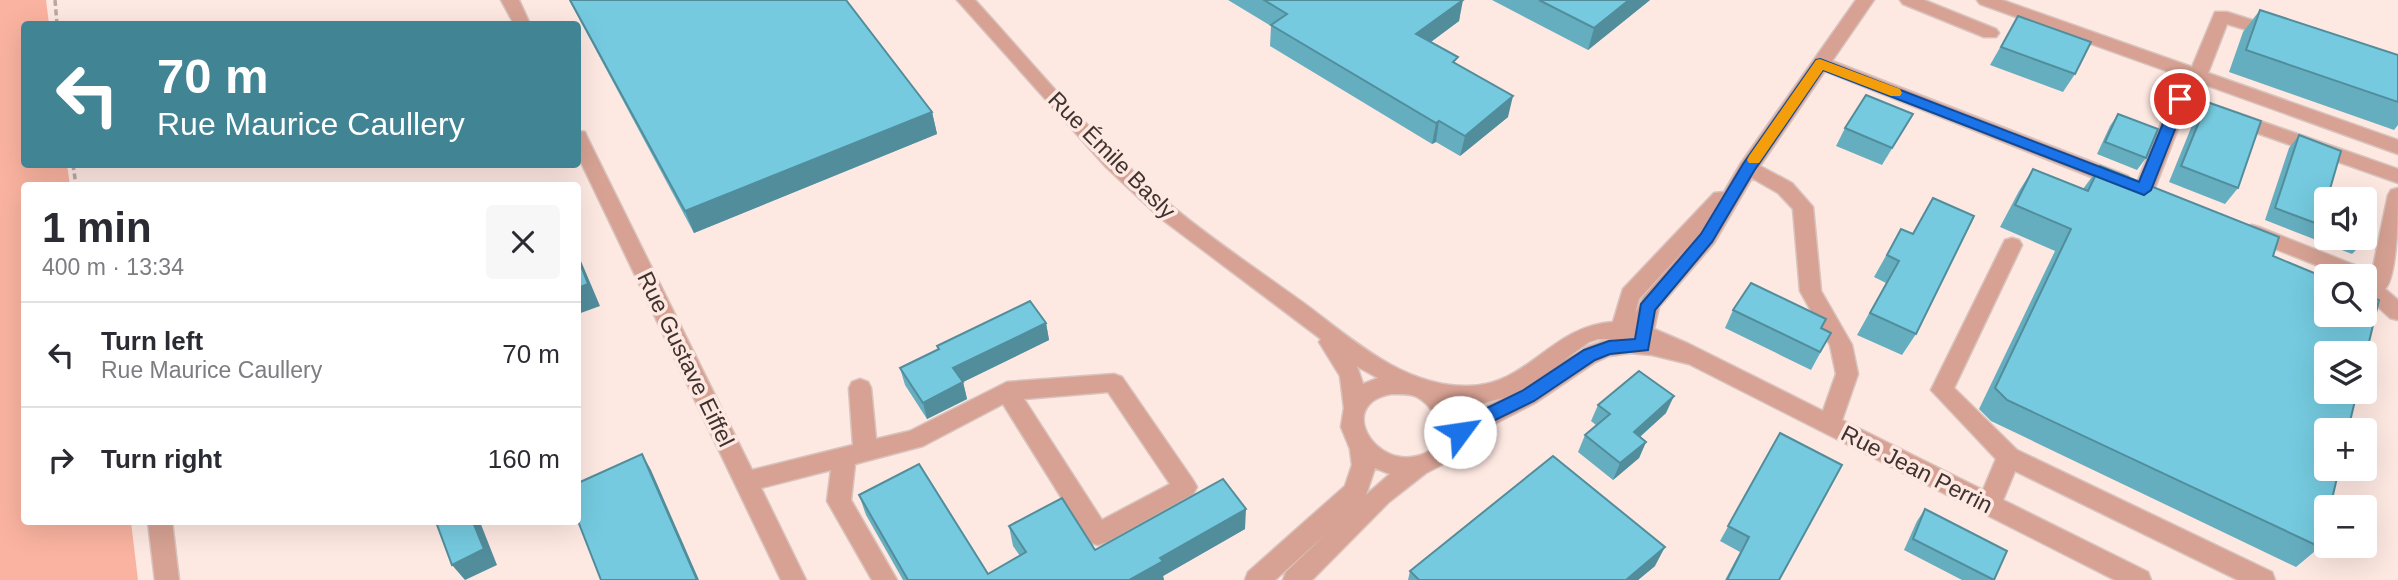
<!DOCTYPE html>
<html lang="en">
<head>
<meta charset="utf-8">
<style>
  body { margin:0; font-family:Helvetica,sans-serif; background:#f7f7f7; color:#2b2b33; height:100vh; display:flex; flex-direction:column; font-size:26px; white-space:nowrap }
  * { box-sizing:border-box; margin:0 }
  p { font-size:23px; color:#7c7c81 }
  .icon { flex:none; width:38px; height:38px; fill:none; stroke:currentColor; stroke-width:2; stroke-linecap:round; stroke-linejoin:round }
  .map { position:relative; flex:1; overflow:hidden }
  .details { position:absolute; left:21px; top:182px; width:560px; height:343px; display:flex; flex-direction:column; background:#fff; border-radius:7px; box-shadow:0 7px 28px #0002 }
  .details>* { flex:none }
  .hud { position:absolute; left:21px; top:21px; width:560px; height:147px; border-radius:7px; box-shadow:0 7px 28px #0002; background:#418494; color:#fff; overflow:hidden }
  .buttons { position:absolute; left:2314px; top:187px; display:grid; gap:14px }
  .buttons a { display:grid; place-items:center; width:63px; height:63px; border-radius:7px; background:#fff; box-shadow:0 7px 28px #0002; font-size:35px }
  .pin { position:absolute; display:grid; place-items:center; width:60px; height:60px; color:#fff; margin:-30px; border:4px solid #fff; border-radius:50%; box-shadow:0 2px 7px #0007 }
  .me { position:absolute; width:77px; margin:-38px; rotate:59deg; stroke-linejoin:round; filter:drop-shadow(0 0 5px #0008) }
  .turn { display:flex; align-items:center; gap:24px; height:147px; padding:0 21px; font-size:32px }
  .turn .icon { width:91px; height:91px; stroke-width:2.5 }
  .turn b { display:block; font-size:49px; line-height:60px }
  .round { display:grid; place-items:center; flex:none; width:74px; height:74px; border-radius:7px; background:#f7f7f7 }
  .head { display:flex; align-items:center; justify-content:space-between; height:119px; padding:0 21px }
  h1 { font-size:42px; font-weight:800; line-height:52px }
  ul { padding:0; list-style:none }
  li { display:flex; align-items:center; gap:21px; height:105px; padding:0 21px; border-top:2px solid #e1e1e2 }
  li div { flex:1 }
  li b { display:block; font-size:26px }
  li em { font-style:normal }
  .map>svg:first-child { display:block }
</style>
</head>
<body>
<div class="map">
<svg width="2398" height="580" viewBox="0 0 2398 580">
  <rect width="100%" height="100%" fill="#fee8e2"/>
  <path fill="#fab3a0" d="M0,0H46L49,24H24V164L67,165L70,185L24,186V522H131L138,580H0Z"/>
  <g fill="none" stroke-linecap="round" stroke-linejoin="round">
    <g stroke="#d8c4be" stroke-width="3">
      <g id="minor">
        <path d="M501,0H519L530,24H514Z"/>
        <path d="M957,0H975C1039,70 1100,146 1173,207C1214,241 1261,272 1305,304C1353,340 1403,386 1466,386C1528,387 1550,326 1613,322L1623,289L1714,193L1724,192L1741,163L1856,0H1874L1832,61L2128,176L2131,181L2128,186H2114L1825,71L1760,166L1792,183L1813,207L1821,291L1852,345L1858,374L1842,420L1983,490L1996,459L1931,390L2005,240L2012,238L2019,240L2022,245L1954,388L2017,450L2272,572L2275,580H2238L2015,471L2003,500L2148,572L2151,580H2115L1689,364L1652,355L1630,353L1609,356L1594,363L1535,403L1473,435L1449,461L1426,473L1389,502L1312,580H1283L1286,572L1327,533L1275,580H1245L1248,572L1345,486L1352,465L1350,449L1341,427L1344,408L1340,376L1319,342L1321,339L1159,217L1106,167ZM1752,178L1778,193L1793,209L1800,291L1830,345L1836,374L1823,411L1689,344L1654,329L1659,307L1714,243ZM1688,246L1643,297L1635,314L1639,299ZM1598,339H1610L1589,346L1564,360L1589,342ZM1357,366L1358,367L1378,378L1363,384ZM1391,394C1399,394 1410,393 1417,397C1440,410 1451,444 1421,455C1375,471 1335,404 1391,394ZM1503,398L1461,419L1453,403L1479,404ZM1375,468L1390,474L1366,495Z"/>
        <path d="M1900,0H1924L1996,29L1999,33L1996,37H1984L1903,4Z"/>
        <path d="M1977,0H2002L2192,67L2215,12H2227L2280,29L2283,33L2280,37L2274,38L2227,24L2208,73L2398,140V154L1980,4Z"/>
        <path d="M2180,93L2398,169V183L2186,108L2154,190L2151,195H2137L2134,190L2171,99Z"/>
        <path d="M578,131L585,132L587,137L752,470L853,445L849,388L852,382L860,379L868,382L871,388L876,439L910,431L1007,382L1114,374L1122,377L1193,480L1197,487L1193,494L1107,542L1098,545L1089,542L1003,404L923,446L855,464L851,500L897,580H872L827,501L831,470L761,488L806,580H781L578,156ZM1108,392L1170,484L1102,520L1024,399Z"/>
        <path d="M2398,188C2398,211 2398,275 2385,289L2398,300V320L2390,318L2364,294V276H2344L2245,237L2242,232L2245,227L2252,225L2259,227L2372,272L2388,195L2391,190Z"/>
        <path d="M148,522H172L179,580H155Z"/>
      </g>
    </g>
    <g stroke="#baa7a2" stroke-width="3.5" stroke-dasharray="6 3.5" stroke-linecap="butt">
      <path d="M55,0L57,24"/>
      <path d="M73,164L76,186"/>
    </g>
    <use href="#minor" fill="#d7a294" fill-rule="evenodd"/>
  </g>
  <g fill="#65aec0">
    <path d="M569,0L932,112L937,134L694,233Z"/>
    <path d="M1228,0H1462L1459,21L1431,42L1457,64L1508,117L1460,156L1436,142L1432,144L1270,46L1271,26Z"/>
    <path d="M1492,0H1650L1588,50Z"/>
    <path d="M2260,10L2398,55V125L2394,130L2229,72L2243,32Z"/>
    <path d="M2018,16L2075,74L2063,92L1990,65Z"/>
    <path d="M2207,102L2238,188L2225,204L2169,182L2195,118Z"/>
    <path d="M1913,114L1882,165L1836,146L1845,128Z"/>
    <path d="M2118,114L2146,158L2137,170L2097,154L2110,126Z"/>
    <path d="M2299,135L2326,200V238H2364V242L2352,254L2265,220L2289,148Z"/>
    <path d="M2100,166L2273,256L2320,547L2296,567L1991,421L1979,409L2055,251L2000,227L2019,191L2033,169L2083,189Z"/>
    <path d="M1933,198L1916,334L1902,355L1857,335L1886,283L1874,277L1901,229L1912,234Z"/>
    <path d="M1733,310L1821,328L1831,333L1811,370L1725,328Z"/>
    <path d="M1046,323L1049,340L963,382L967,399L927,419L905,385L900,368L938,350L937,346Z"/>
    <path d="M1598,405L1666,413L1640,437L1646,442L1639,458L1613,480L1578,452L1585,435L1596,425L1591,421Z"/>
    <path d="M1780,433L1779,580H1725L1740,552L1720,541Z"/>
    <path d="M859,495L988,574L1020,556L1013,546L1009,526L1095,550L1245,529L1163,576L1164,580H903L866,515Z"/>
    <path d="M1925,509L1994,580H1962L1904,550L1917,521Z"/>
    <path d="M1655,566L1638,580H1408L1410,571Z"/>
  </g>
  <g fill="#528d9c">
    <path d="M1463,0L1459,21L1413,55L1416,34Z"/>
    <path d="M1629,0H1650L1588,50L1594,28Z"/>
    <path d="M1513,96L1508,117L1460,156L1465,136Z"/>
    <path d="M932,112L937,134L694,233L685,211Z"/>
    <path d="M1439,121L1436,142L1432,144L1436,123Z"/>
    <path d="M578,254L600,306L578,314Z"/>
    <path d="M1046,323L1049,340L957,385L953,368Z"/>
    <path d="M963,382L967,399L927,419L923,403Z"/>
    <path d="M1674,396L1666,413L1627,448L1634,432Z"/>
    <path d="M1646,442L1639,458L1613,480L1620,463Z"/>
    <path d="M642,454L651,470L699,580H697Z"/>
    <path d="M1246,509L1245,529L1163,576L1164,580H1129L1160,558Z"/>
    <path d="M473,522H480L497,565L465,580L452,565Z"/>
    <path d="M1665,547L1655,566L1638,580H1626Z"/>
  </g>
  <g fill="#75cadf" stroke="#528d9c" stroke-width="2">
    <path d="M570,0H846L932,112L685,211Z"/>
    <path d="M1264,0H1463L1416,34L1458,57L1453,62L1513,96L1465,136L1439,121L1436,123L1271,25L1287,14Z"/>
    <path d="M1539,0H1629L1594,28Z"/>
    <path d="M2260,10L2398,55V102L2246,50Z"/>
    <path d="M2018,16L2091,42L2075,74L2001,47Z"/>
    <path d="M1866,95L1913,114L1892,148L1845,128Z"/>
    <path d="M2207,102L2261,121L2238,188L2181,166Z"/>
    <path d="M2118,114L2158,129L2146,158L2105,142Z"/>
    <path d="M2299,135L2341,151L2330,189L2358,200H2326V227L2275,208Z"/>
    <path d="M2100,166L2279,237L2273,256L2326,278V315H2364V294L2379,300L2364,363V354H2326V392H2357L2348,430H2326V469H2339L2330,508H2326V524L2320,547L2007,400L1995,388L2071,229L2015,205L2033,169L2088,191Z"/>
    <path d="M1933,198L1974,216L1916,334L1870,313L1899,261L1887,255L1901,229L1913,234Z"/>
    <path d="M2364,202L2373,205L2364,242L2354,238H2364Z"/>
    <path d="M578,258L588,284L578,288Z"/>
    <path d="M1751,283L1826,319L1821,328L1831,333L1820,352L1733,310Z"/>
    <path d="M1030,301L1046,323L953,368L963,382L923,403L900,368L939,349L937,346Z"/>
    <path d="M1639,371L1674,396L1634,432L1646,442L1620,463L1585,435L1610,414L1598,405Z"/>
    <path d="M1780,433L1842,465L1779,580H1727L1749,537L1728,526Z"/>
    <path d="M642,454L697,580H601L578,521V483Z"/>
    <path d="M1553,456L1665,547L1626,580H1419L1410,571Z"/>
    <path d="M919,464L988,574L1026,552L1009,526L1062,498L1095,550L1223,479L1246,509L1160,558L1163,561L1129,580H908L859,495Z"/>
    <path d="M1925,509L2007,551L1994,580L1913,539Z"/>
    <path d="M436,522H473L484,549L452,565Z"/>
  </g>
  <path fill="#1a73e8" stroke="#114b97" stroke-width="2" d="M1820,59L2139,182L2173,99L2180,95L2187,99L2151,190L2144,195L1823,70L1754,171L1712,242L1655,310L1648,350L1610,354L1595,360L1534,401L1487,424L1466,437L1460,439L1454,437L1451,432L1454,427L1475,414L1522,391L1584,350L1609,341L1635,339L1641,304L1701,234L1743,164L1816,60Z"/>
  <path fill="#f59e0b" d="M1820,59L1900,89L1902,93L1900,96H1891L1823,70L1759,163H1749L1747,160L1749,156L1816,60Z"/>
  <g text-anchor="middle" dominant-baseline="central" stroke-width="7" stroke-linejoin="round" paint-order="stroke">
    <g font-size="23" fill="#40322f" stroke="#fee8e2">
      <text transform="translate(1112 155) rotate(45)">Rue Émile Basly</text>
      <text transform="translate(686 359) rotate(64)">Rue Gustave Eiffel</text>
      <text transform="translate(1917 469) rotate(27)">Rue Jean Perrin</text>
    </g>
  </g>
</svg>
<div class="buttons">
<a><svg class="icon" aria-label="sound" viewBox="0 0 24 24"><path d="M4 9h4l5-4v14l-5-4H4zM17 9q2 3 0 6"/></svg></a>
<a><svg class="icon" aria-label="search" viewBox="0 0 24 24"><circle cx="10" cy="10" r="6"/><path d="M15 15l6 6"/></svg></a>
<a><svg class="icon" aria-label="layers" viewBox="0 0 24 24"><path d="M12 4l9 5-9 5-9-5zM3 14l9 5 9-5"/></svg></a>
<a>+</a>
<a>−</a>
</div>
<div class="pin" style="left:2180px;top:99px;background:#d93025"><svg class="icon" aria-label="arrive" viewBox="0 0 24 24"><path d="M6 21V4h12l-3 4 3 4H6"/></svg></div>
<svg class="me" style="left:1460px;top:432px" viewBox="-20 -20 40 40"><circle r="19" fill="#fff"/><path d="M0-13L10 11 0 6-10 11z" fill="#1a73e8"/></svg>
<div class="hud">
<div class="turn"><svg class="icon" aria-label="left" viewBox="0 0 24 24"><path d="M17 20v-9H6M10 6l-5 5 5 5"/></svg><div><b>70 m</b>Rue Maurice Caullery</div></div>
</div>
<section class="details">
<div class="head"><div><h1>1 min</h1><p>400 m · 13:34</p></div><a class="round"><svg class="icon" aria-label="close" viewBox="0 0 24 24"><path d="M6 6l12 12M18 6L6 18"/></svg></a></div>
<ul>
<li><svg class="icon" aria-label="left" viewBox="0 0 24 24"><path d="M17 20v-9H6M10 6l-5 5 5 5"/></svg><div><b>Turn left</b><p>Rue Maurice Caullery</p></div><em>70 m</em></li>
<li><svg class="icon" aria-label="right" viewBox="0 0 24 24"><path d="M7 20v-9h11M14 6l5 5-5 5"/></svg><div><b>Turn right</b></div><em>160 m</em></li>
</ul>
</section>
</div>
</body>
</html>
